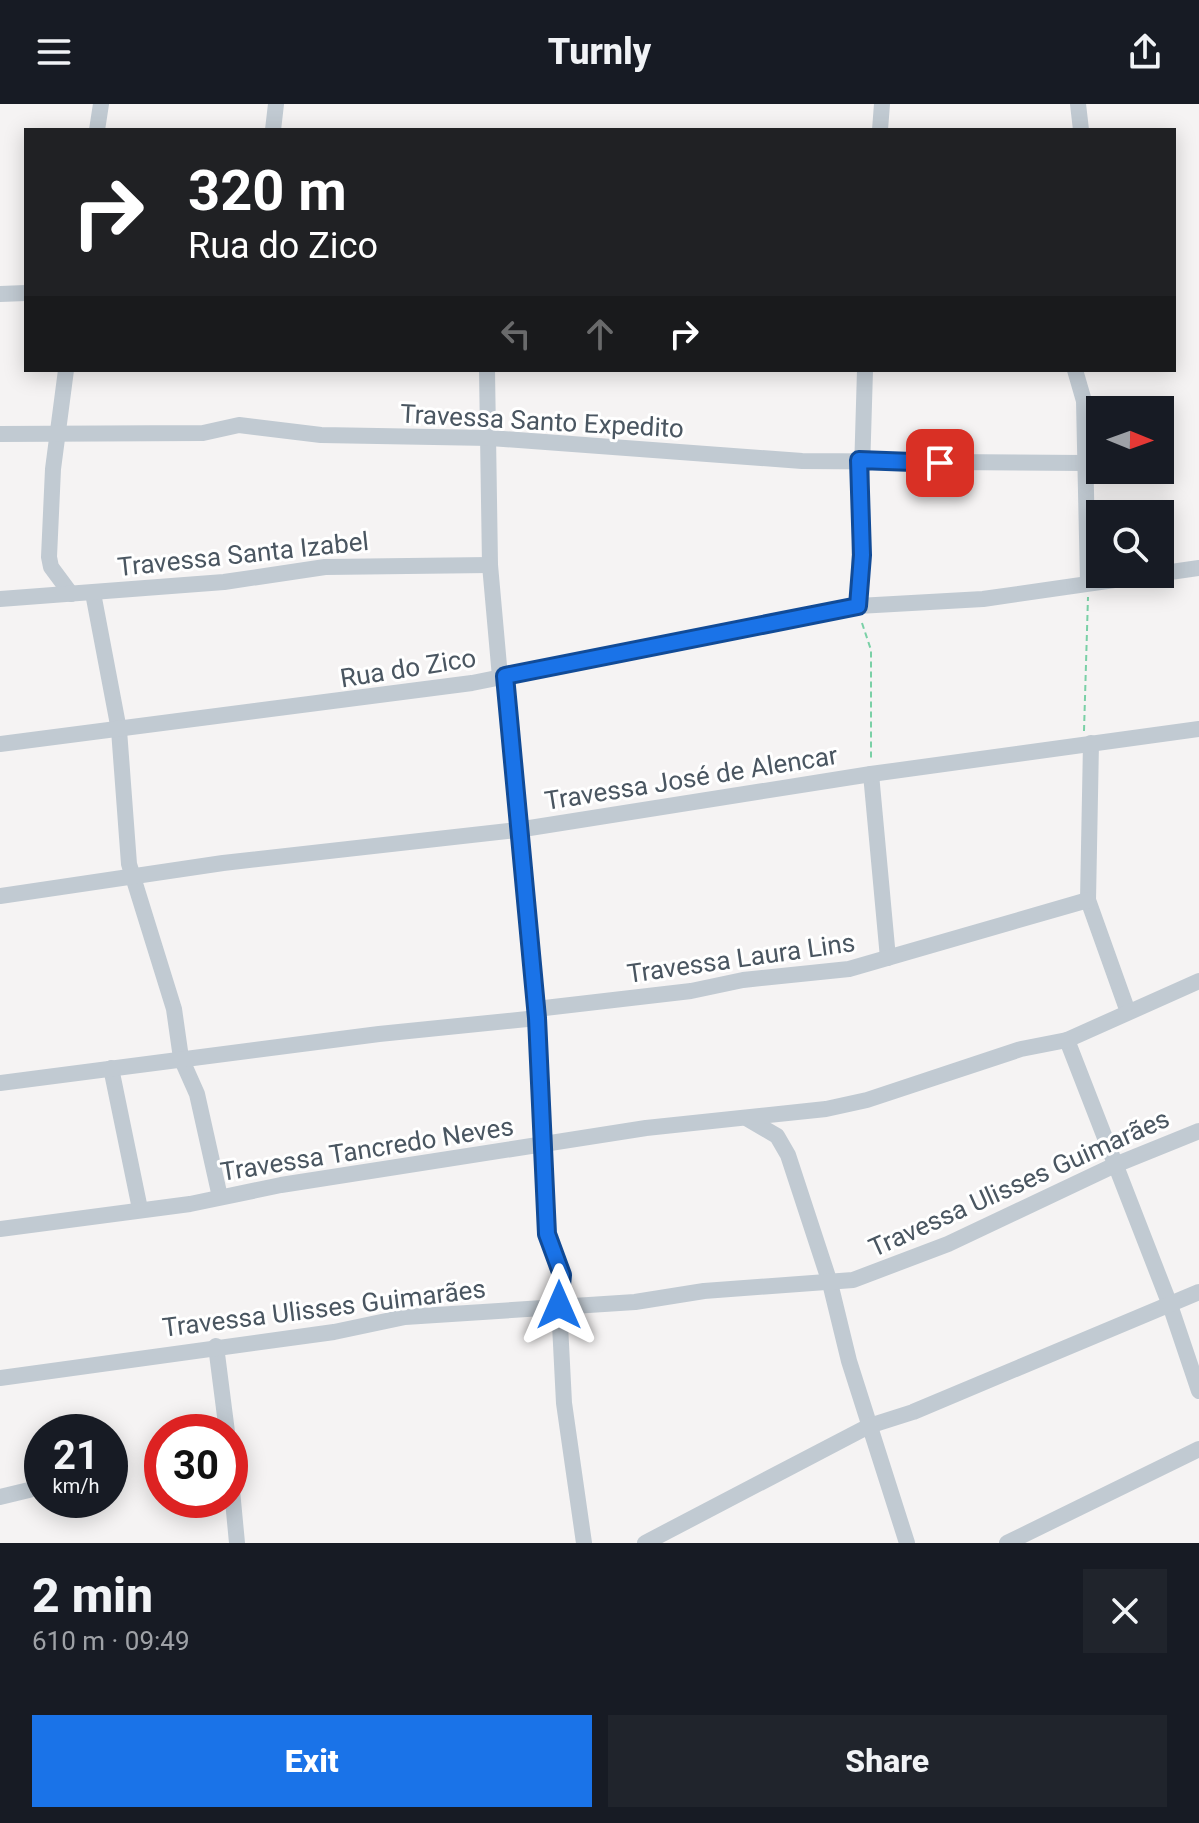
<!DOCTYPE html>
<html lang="en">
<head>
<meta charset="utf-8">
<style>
  body { margin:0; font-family:Roboto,sans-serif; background:#20242c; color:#f1f3f6; height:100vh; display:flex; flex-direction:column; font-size:30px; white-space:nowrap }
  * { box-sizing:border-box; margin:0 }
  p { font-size:26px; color:#9ea1a6 }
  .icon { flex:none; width:44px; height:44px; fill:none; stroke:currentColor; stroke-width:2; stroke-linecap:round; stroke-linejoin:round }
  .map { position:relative; height:1439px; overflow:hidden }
  .panel { display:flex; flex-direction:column; background:#171b24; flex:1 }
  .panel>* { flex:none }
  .top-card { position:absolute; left:24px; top:24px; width:1152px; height:244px; border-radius:0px; box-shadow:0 4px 20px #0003; background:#202124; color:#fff; overflow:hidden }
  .needle { width:52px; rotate:91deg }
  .controls { position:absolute; left:1086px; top:292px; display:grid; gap:16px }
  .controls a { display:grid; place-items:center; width:88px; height:88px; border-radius:0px; background:#171b24; box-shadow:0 4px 20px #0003; font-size:40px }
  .speed { position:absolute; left:24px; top:1310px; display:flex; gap:16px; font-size:40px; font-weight:700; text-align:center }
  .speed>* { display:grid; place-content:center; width:104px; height:104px; border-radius:50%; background:#171b24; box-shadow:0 4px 20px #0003; line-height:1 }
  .speed small { font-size:20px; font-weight:400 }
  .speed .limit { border:12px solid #d22; background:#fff; color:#111 }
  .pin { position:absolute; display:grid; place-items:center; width:68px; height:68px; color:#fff; margin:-34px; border-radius:16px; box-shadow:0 4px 12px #0006 }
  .me { position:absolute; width:88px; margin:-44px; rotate:0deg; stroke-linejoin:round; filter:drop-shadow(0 0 6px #0008) }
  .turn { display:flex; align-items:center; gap:28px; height:168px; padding:0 32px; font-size:36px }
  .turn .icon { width:104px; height:104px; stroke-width:2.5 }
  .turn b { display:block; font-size:56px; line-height:68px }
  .lanes { display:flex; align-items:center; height:76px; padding:0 32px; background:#0003; justify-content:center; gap:40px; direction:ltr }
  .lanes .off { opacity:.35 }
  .round { display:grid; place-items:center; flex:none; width:84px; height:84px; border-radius:0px; background:#20242c }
  .summary { display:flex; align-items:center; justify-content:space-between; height:136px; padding:0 32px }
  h1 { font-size:48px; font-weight:800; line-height:60px }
  .primary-button { display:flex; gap:16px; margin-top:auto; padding:16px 32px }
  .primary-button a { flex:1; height:92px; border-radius:0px; background:#1a73e8; color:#fff; font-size:32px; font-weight:800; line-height:92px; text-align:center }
  .primary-button a+a { background:#20242c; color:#f1f3f6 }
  header { display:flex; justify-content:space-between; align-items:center; height:104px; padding:0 32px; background:#171b24; font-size:36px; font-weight:800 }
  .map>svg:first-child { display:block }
</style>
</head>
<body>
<header><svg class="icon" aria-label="menu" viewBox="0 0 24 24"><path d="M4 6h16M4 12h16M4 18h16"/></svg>Turnly<svg class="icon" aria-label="share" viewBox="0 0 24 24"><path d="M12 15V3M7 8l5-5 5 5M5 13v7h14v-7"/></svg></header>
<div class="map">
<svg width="1199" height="1439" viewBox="0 0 1199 1439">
  <rect width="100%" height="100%" fill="#f5f3f3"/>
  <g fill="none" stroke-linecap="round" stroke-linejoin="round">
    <g stroke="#7ad0a6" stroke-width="2" stroke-dasharray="6 4" stroke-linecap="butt">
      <path d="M862,519L871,546V655"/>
      <path d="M1084,627L1088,493"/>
    </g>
    <g stroke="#c1cad2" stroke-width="16">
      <path d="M1078,0L1081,26"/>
      <path d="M97,26L101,0"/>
      <path d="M273,26L276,0"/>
      <path d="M880,26L882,0"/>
      <path d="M0,190L26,189"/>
      <path d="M66,266L53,365L49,453L51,463L71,490"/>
      <path d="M487,266L490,461L500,573"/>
      <path d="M1075,266L1084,297L1088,478"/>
      <path d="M0,330L203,329L239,321L321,331L490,334L802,357L1084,359"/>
      <path d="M93,489L119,626L129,760L174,905L181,954L197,990L220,1093"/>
      <path d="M0,495L224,478L325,463L490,461"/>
      <path d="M858,502L865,266"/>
      <path d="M505,572L537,914L547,1130L562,1171L559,1201L564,1299L584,1439"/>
      <path d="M1091,639L1088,796L1128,908"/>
      <path d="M0,640L472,579L858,502L983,495L1199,464"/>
      <path d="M871,670L888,854"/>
      <path d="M0,792L223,759L517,726L871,670L1199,625"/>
      <path d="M536,905L691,887L743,876L849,865L1088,796"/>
      <path d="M1067,936L1170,1201L1199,1287"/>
      <path d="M111,964L140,1105"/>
      <path d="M0,979L379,930L537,914"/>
      <path d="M748,1015L777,1032L788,1051L830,1179L849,1257L907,1439"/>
      <path d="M0,1125L190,1100L281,1081L646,1024L826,1005L867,996L1021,945L1067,936L1199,877"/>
      <path d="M216,1242L227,1328"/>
      <path d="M0,1274L334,1228L405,1213L635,1198L704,1187L853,1176L948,1140L1115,1061L1199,1027"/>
      <path d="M230,1365L237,1439"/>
      <path d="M0,1393L29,1386"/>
      <path d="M645,1439L869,1322L913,1308L1199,1188"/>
      <path d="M1007,1439L1199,1345"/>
    </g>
  </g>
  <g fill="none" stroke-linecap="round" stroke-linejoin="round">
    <g stroke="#114b97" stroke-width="20">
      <path id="route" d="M559,1201L562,1171L547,1130L537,914L505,572L858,502L862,451L859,356L940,359"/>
    </g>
    <use href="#route" stroke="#1a73e8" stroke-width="14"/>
  </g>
  <g text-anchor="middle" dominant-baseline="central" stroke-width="6" stroke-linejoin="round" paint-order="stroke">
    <g font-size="26" fill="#4a5661" stroke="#fff">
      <text transform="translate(542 317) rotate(3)">Travessa Santo Expedito</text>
      <text transform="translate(243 450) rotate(-6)">Travessa Santa Izabel</text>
      <text transform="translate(408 564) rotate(-9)">Rua do Zico</text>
      <text transform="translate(691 674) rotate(-9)">Travessa José de Alencar</text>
      <text transform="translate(741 854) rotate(-8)">Travessa Laura Lins</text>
      <text transform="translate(367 1045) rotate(-9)">Travessa Tancredo Neves</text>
      <text transform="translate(1019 1079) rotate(-24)">Travessa Ulisses Guimarães</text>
      <text transform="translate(324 1204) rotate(-7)">Travessa Ulisses Guimarães</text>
    </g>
  </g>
</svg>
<div class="controls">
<a><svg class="needle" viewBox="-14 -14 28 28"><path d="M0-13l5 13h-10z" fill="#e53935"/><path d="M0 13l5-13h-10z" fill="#9ea1a6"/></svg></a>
<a><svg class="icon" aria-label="search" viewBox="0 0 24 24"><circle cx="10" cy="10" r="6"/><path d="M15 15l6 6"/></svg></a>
</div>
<div class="speed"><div>21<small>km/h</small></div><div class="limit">30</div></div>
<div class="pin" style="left:940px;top:359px;background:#d93025"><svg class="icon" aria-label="arrive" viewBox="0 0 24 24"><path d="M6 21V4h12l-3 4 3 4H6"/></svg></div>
<svg class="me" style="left:559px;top:1201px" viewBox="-20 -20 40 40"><path d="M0-17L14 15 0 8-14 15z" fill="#1a73e8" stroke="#fff" stroke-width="4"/></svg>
<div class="top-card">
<div class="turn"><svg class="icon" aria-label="right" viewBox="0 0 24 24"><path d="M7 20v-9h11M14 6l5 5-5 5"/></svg><div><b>320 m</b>Rua do Zico</div></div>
<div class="lanes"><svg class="icon off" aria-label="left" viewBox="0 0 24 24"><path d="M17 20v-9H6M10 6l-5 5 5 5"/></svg><svg class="icon off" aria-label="ahead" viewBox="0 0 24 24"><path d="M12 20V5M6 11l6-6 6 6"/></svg><svg class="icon" aria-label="right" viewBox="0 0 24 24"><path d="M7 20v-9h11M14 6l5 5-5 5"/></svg></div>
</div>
</div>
<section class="panel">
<div class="summary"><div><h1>2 min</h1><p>610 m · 09:49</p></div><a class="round"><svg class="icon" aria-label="close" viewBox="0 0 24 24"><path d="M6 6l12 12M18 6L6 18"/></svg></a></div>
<div class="primary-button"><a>Exit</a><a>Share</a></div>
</section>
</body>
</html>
